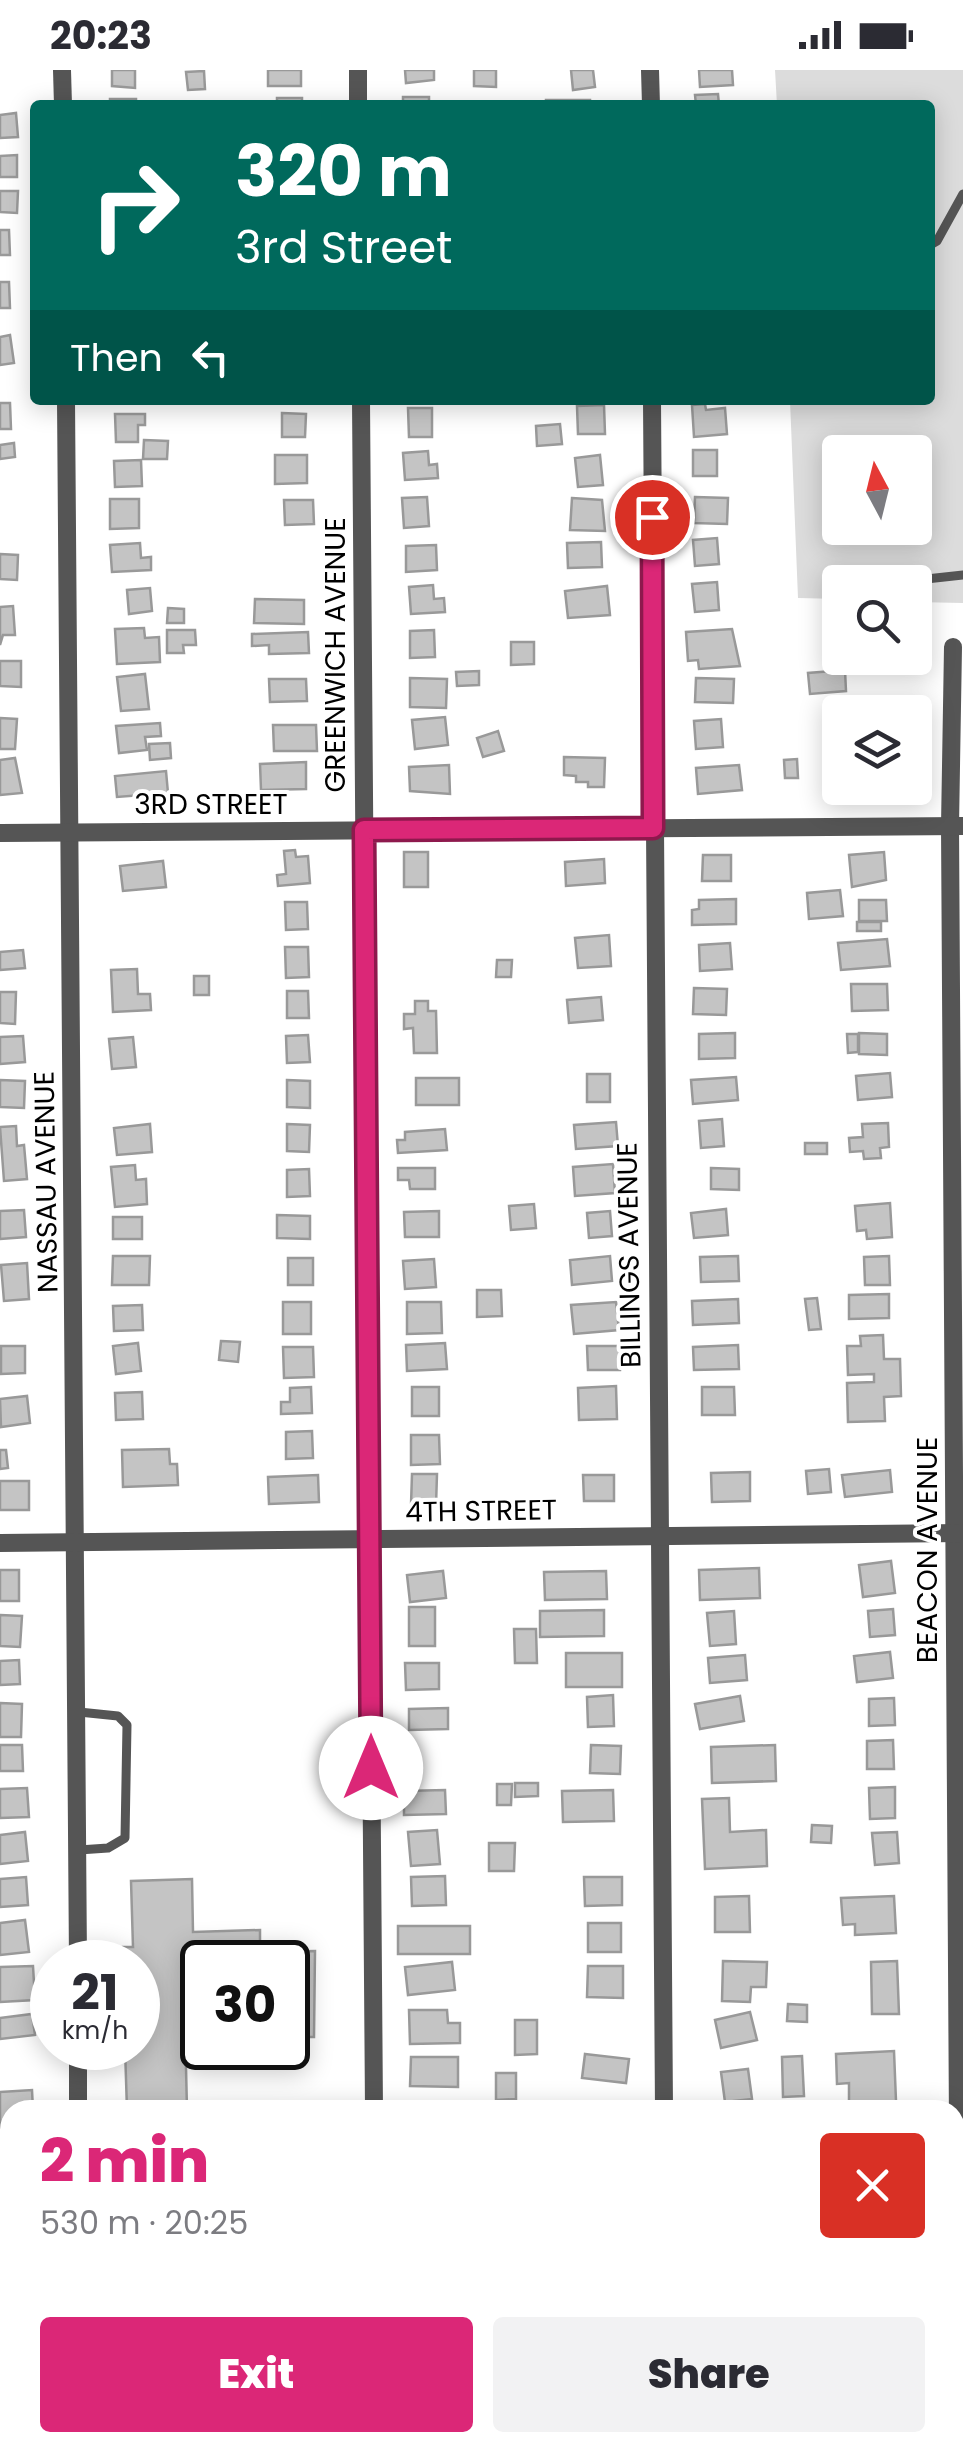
<!DOCTYPE html>
<html lang="en">
<head>
<meta charset="utf-8">
<style>
  body { margin:0; font-family:Poppins,sans-serif; background:#f2f2f3; color:#2b2b33; height:100vh; display:flex; flex-direction:column; font-size:38px; white-space:nowrap }
  * { box-sizing:border-box; margin:0 }
  p { font-size:32px; color:#7c7c81 }
  .icon { flex:none; width:55px; height:55px; fill:none; stroke:currentColor; stroke-width:2; stroke-linecap:round; stroke-linejoin:round }
  .map { position:relative; flex:1; overflow:hidden }
  .drawer { position:absolute; left:0px; top:2030px; width:965px; height:352px; display:flex; flex-direction:column; background:#fff; border-radius:30px 30px 0 0; box-shadow:0 5px 25px #0003 }
  .drawer>* { flex:none }
  .top-card { position:absolute; left:30px; top:30px; width:905px; height:305px; border-radius:10px; box-shadow:0 5px 25px #0003; background:#00695c; color:#fff; overflow:hidden }
  .needle { width:65px; rotate:353deg }
  .buttons { position:absolute; left:822px; top:365px; display:grid; gap:20px }
  .buttons a { display:grid; place-items:center; width:110px; height:110px; border-radius:10px; background:#fff; box-shadow:0 5px 25px #0003; font-size:50px }
  .speed { position:absolute; left:30px; top:1870px; display:flex; gap:20px; font-size:50px; font-weight:700; text-align:center }
  .speed>* { display:grid; place-content:center; width:130px; height:130px; border-radius:50%; background:#fff; box-shadow:0 5px 25px #0003; line-height:1 }
  .speed small { font-size:25px; font-weight:400 }
  .speed .limit { border:5px solid #111; border-radius:15px; background:#fff; color:#111 }
  .pin { position:absolute; display:grid; place-items:center; width:85px; height:85px; color:#fff; margin:-42px; border:5px solid #fff; border-radius:50%; box-shadow:0 2px 10px #0007 }
  .me { position:absolute; width:110px; margin:-55px; rotate:0deg; stroke-linejoin:round; filter:drop-shadow(0 0 8px #0008) }
  .turn { display:flex; align-items:center; gap:35px; height:210px; padding:0 40px; font-size:45px }
  .turn .icon { width:130px; height:130px; stroke-width:2.5 }
  .turn b { display:block; font-size:70px; line-height:85px }
  .then { display:flex; align-items:center; height:95px; padding:0 40px; background:#0003; gap:20px; font-size:38px }
  .round { display:grid; place-items:center; flex:none; width:105px; height:105px; border-radius:10px; background:#f2f2f3 }
  .overview { display:flex; align-items:center; justify-content:space-between; height:170px; padding:0 40px }
  h1 { font-size:60px; font-weight:800; line-height:75px; color:#db2777 }
  .cta { display:flex; gap:20px; margin-top:auto; padding:20px 40px }
  .cta a { flex:1; height:115px; border-radius:10px; background:#db2777; color:#fff; font-size:40px; font-weight:800; line-height:115px; text-align:center }
  .cta a+a { background:#f2f2f3; color:#2b2b33 }
  .status { display:flex; justify-content:space-between; align-items:center; height:70px; padding:0 50px; background:#fff; direction:ltr }
  .status svg { height:28px; fill:currentColor }
  .map>svg:first-child { display:block }
</style>
</head>
<body>
<div class="status"><b>20:23</b><svg viewBox="0 0 49 12"><path d="M0 12V9h3v3zM5 12V6h3v6zM10 12V3h3v9zM15 12V0h3v12zM26 1h20v11H26zM47 4h2v5h-2z"/></svg></div>
<div class="map">
<svg width="963" height="2382" viewBox="0 0 963 2382">
  <rect width="100%" height="100%" fill="#fff"/>
  <path fill="#dcdcdc" fill-rule="evenodd" d="M775,0H963V533L915,532V512H840V529L798,528L790,330H930V35H777ZM840,382H915V458H840Z"/>
  <g fill="#c4c4c4" stroke="#999" stroke-width="2.5">
    <path d="M112,0H135V18L112,16Z"/>
    <rect x="268" y="0" width="33" height="16"/>
    <path d="M405,0H434V10L406,13Z"/>
    <path d="M474,0H496V17L474,16Z"/>
    <path d="M571,0H593L595,17L573,20Z"/>
    <path d="M699,0H732L733,15L700,17Z"/>
    <path d="M204,1L205,19L188,20L186,2Z"/>
    <path d="M718,24L719,35H696L695,25Z"/>
    <rect x="403" y="27" width="26" height="8"/>
    <rect x="277" y="28" width="25" height="7"/>
    <rect x="110" y="29" width="26" height="6"/>
    <rect x="546" y="30" width="44" height="5"/>
    <path d="M16,43L18,67L0,68V45Z"/>
    <path d="M17,85V107H0V86Z"/>
    <path d="M0,121H18L17,143L0,142Z"/>
    <path d="M0,160H9L10,185H0Z"/>
    <path d="M0,212H9L10,238H0Z"/>
    <path d="M10,265L14,293L0,295V267Z"/>
    <path d="M0,333H10L11,359H0Z"/>
    <path d="M705,334L706,340L725,338L727,364L694,367L692,335Z"/>
    <path d="M604,335L605,364H578L577,336Z"/>
    <path d="M408,338H432V367H409Z"/>
    <path d="M282,343L306,344L305,367H282Z"/>
    <path d="M115,344H145V355H138V372H116Z"/>
    <path d="M560,354L562,374L537,376L536,356Z"/>
    <path d="M144,370L168,371L167,389H143Z"/>
    <path d="M14,373L15,387L0,389V375Z"/>
    <rect x="693" y="380" width="24" height="26"/>
    <path d="M428,381L429,395L437,394L438,408L405,410L403,383Z"/>
    <path d="M275,385H307V413L275,414Z"/>
    <path d="M600,385L603,415L578,417L575,388Z"/>
    <path d="M141,390L142,416L115,417L114,391Z"/>
    <path d="M427,427L429,456L404,458L402,428Z"/>
    <path d="M695,427L728,428L727,454L694,453Z"/>
    <path d="M572,428L602,430L605,461L570,460Z"/>
    <path d="M110,429H139V458L110,459Z"/>
    <path d="M284,430H313L314,454L285,455Z"/>
    <path d="M717,468L719,494L695,496L693,470Z"/>
    <path d="M601,472L602,497L568,498L567,473Z"/>
    <path d="M140,473L141,488L151,487V500L112,502L110,475Z"/>
    <path d="M436,475L437,500L406,502V476Z"/>
    <path d="M0,484L18,485L17,510L0,509Z"/>
    <path d="M717,512L719,540L695,542L692,514Z"/>
    <path d="M433,515L434,529L444,528L445,542L411,544L409,517Z"/>
    <path d="M607,516L610,545L568,548L565,521Z"/>
    <path d="M150,518L152,541L129,544L127,520Z"/>
    <path d="M255,529L304,530V554L254,553Z"/>
    <path d="M13,536L15,565H3L0,575V537Z"/>
    <path d="M168,538L184,539V553H167Z"/>
    <path d="M144,558L145,568L159,567L160,592L117,594L115,559Z"/>
    <path d="M732,559L740,596L699,599L698,590L688,591L686,562Z"/>
    <path d="M167,560H195L196,575H183L184,583H167Z"/>
    <path d="M434,560L435,587L410,588V561Z"/>
    <path d="M308,562L309,583L269,584V575L252,576V564Z"/>
    <path d="M511,572H534V594L511,595Z"/>
    <path d="M865,588H890L891,593L866,595Z"/>
    <path d="M0,591H21V617L0,616Z"/>
    <path d="M845,600L846,621L810,624L808,603Z"/>
    <path d="M479,601V615L457,616L456,602Z"/>
    <path d="M145,604L149,639L121,641L117,607Z"/>
    <path d="M410,608L447,609L446,638L410,637Z"/>
    <path d="M696,608L734,609L733,633L695,632Z"/>
    <path d="M269,609H306L307,631L270,632Z"/>
    <path d="M445,647L448,675L415,679L412,650Z"/>
    <path d="M0,648L17,649L15,679H0Z"/>
    <path d="M721,649L723,677L696,679L694,651Z"/>
    <path d="M160,653L161,666L145,667L147,680L119,683L116,656Z"/>
    <path d="M273,655H316L317,681H274Z"/>
    <path d="M498,661L504,681L483,687L477,668Z"/>
    <path d="M170,673L171,688L150,690L149,674Z"/>
    <path d="M564,687L605,688L604,717H588V712H576V706L564,705Z"/>
    <path d="M15,688L22,723L0,725V690Z"/>
    <path d="M797,689L798,708H785L784,690Z"/>
    <path d="M306,692V719L261,720L260,694Z"/>
    <path d="M449,695L450,724L410,721L409,697Z"/>
    <path d="M739,695L742,720L698,724L696,698Z"/>
    <path d="M166,701L168,723L117,727L115,706Z"/>
    <path d="M863,718H887L888,724L863,725Z"/>
    <path d="M295,780L296,787L308,786L310,813L278,816L277,805L286,804L284,781Z"/>
    <rect x="404" y="782" width="24" height="35"/>
    <path d="M884,782L886,810L852,817L849,785Z"/>
    <path d="M703,785H731V811H702Z"/>
    <path d="M604,789L605,813L566,816L565,792Z"/>
    <path d="M163,791L166,817L123,821L120,796Z"/>
    <path d="M840,820L843,846L809,849L807,823Z"/>
    <path d="M736,829V854L692,855V840L699,839V830Z"/>
    <path d="M859,830H886L887,851H859Z"/>
    <path d="M285,832H307L308,859L286,860Z"/>
    <rect x="857" y="852" width="24" height="9"/>
    <path d="M609,865L611,896L578,898L575,868Z"/>
    <path d="M887,869L890,896L841,900L838,873Z"/>
    <path d="M730,873L732,899L700,901L699,875Z"/>
    <path d="M285,877H308L309,907L286,908Z"/>
    <path d="M23,880L25,898L0,900V882Z"/>
    <path d="M497,890H512L511,907H496Z"/>
    <path d="M137,899L138,924H150L151,940L113,942L111,900Z"/>
    <rect x="194" y="906" width="15" height="19"/>
    <path d="M851,914H887L888,940L852,941Z"/>
    <path d="M694,918L727,919L726,945L693,944Z"/>
    <path d="M287,921H308L309,948H287Z"/>
    <path d="M0,922H16L15,954L0,953Z"/>
    <path d="M601,927L603,950L569,953L567,930Z"/>
    <path d="M415,931H428V941H436L437,983H414L413,958L404,959V944H415Z"/>
    <path d="M735,963V988L699,989V964Z"/>
    <path d="M859,963L887,964V985L859,984Z"/>
    <path d="M847,964H858V982L848,983Z"/>
    <path d="M308,965L310,992L287,993L286,966Z"/>
    <path d="M23,966L25,992L0,994V967Z"/>
    <path d="M133,967L136,997L112,999L109,969Z"/>
    <path d="M890,1003L892,1027L858,1030L856,1006Z"/>
    <rect x="587" y="1004" width="23" height="28"/>
    <path d="M736,1007L738,1030L693,1034L691,1010Z"/>
    <rect x="416" y="1008" width="43" height="27"/>
    <path d="M0,1010L25,1011L24,1038L0,1037Z"/>
    <path d="M287,1010L310,1011V1038L287,1037Z"/>
    <path d="M722,1049L724,1076L701,1078L699,1051Z"/>
    <path d="M616,1052L618,1076L576,1079L574,1055Z"/>
    <path d="M888,1053L889,1077L880,1078L881,1088L864,1089L863,1081L850,1082L849,1068L863,1067L862,1054Z"/>
    <path d="M150,1054L152,1082L117,1085L114,1058Z"/>
    <path d="M287,1054L310,1055L309,1082L287,1081Z"/>
    <path d="M16,1056L17,1076L24,1075L27,1109L4,1111L0,1057Z"/>
    <path d="M445,1059L447,1080L398,1083L397,1070H405V1062Z"/>
    <rect x="805" y="1073" width="22" height="11"/>
    <path d="M613,1094L615,1123L575,1126L573,1097Z"/>
    <path d="M135,1095L136,1110L146,1109L147,1134L115,1137L111,1097Z"/>
    <path d="M398,1098H435V1119H410L409,1110H398Z"/>
    <path d="M711,1098L739,1099V1120L711,1119Z"/>
    <path d="M309,1099L310,1126L287,1127V1100Z"/>
    <path d="M890,1133L892,1167L867,1169L866,1160L857,1161L855,1136Z"/>
    <path d="M534,1134L536,1158L511,1160L509,1136Z"/>
    <path d="M726,1139L728,1165L694,1168L691,1143Z"/>
    <path d="M24,1140L26,1167L0,1169V1141Z"/>
    <path d="M439,1141V1167H405L404,1142Z"/>
    <path d="M610,1141L612,1166L589,1168L587,1143Z"/>
    <path d="M277,1145L310,1146V1169L277,1168Z"/>
    <rect x="113" y="1147" width="29" height="22"/>
    <path d="M113,1186H150L149,1215H112Z"/>
    <path d="M610,1186L612,1211L572,1215L570,1190Z"/>
    <path d="M738,1186L739,1211L701,1212L700,1187Z"/>
    <path d="M889,1186L890,1215H865L864,1187Z"/>
    <rect x="288" y="1188" width="25" height="27"/>
    <path d="M434,1189L436,1217L405,1219L403,1191Z"/>
    <path d="M27,1193L29,1229L4,1231L1,1195Z"/>
    <path d="M477,1220H501L502,1246L477,1247Z"/>
    <path d="M889,1224V1248L849,1249V1225Z"/>
    <path d="M817,1228L821,1259L809,1260L805,1229Z"/>
    <path d="M738,1229L739,1253L693,1255L692,1231Z"/>
    <rect x="283" y="1232" width="28" height="32"/>
    <path d="M407,1232H441L442,1263L407,1264Z"/>
    <path d="M616,1232L619,1260L574,1264L571,1235Z"/>
    <path d="M142,1235L143,1260L114,1261L113,1236Z"/>
    <path d="M883,1265L884,1289H900L901,1326L884,1327L885,1351L848,1352L847,1313L874,1312V1304L848,1305L847,1276H861L860,1266Z"/>
    <path d="M221,1271L240,1272L238,1292L219,1290Z"/>
    <path d="M138,1273L141,1301L116,1304L113,1276Z"/>
    <path d="M445,1273L447,1299L407,1301L406,1275Z"/>
    <path d="M738,1275L739,1299L694,1300L693,1277Z"/>
    <path d="M1,1276H25V1303L1,1304Z"/>
    <path d="M587,1276H620V1300H588Z"/>
    <path d="M283,1277H313L314,1307L284,1308Z"/>
    <path d="M616,1316L617,1349L579,1350L578,1318Z"/>
    <path d="M311,1317L312,1343L281,1344V1332H290V1318Z"/>
    <rect x="412" y="1317" width="27" height="29"/>
    <path d="M702,1317H734L735,1345H702Z"/>
    <path d="M142,1322L143,1349L116,1350L115,1323Z"/>
    <path d="M27,1326L30,1353L1,1357L0,1329Z"/>
    <path d="M312,1361L313,1388L286,1389V1362Z"/>
    <path d="M411,1365H439L440,1394L411,1395Z"/>
    <path d="M169,1379L170,1394H177L178,1415L123,1417L122,1380Z"/>
    <path d="M0,1380H6L8,1398L0,1399Z"/>
    <path d="M829,1399L831,1422L808,1424L806,1401Z"/>
    <path d="M890,1400L892,1422L845,1427L842,1405Z"/>
    <path d="M750,1402V1431L712,1432L711,1403Z"/>
    <path d="M412,1404H437L436,1436L411,1435Z"/>
    <path d="M318,1405L319,1432L269,1434L268,1407Z"/>
    <path d="M583,1405H614V1431H584Z"/>
    <rect x="0" y="1411" width="29" height="29"/>
    <path d="M891,1491L895,1523L863,1527L859,1495Z"/>
    <path d="M759,1498L760,1528L700,1530L699,1500Z"/>
    <rect x="0" y="1500" width="19" height="31"/>
    <path d="M443,1501L446,1528L410,1532L407,1505Z"/>
    <path d="M606,1501L607,1529L545,1530L544,1502Z"/>
    <rect x="409" y="1537" width="26" height="39"/>
    <path d="M893,1539L895,1565L870,1567L868,1541Z"/>
    <path d="M604,1540V1566L540,1567V1541Z"/>
    <path d="M734,1541L736,1574L710,1576L707,1543Z"/>
    <path d="M0,1545L22,1546L20,1577L0,1576Z"/>
    <path d="M514,1559H536L537,1593H515Z"/>
    <path d="M890,1582L893,1608L857,1612L854,1586Z"/>
    <rect x="566" y="1583" width="56" height="34"/>
    <path d="M745,1585L747,1610L710,1613L708,1588Z"/>
    <path d="M19,1590L20,1614L0,1615V1591Z"/>
    <path d="M405,1593H439V1619L406,1620Z"/>
    <path d="M613,1625L614,1656L588,1657L587,1627Z"/>
    <path d="M740,1626L744,1651L700,1659L695,1634Z"/>
    <path d="M894,1628L895,1655L869,1656V1629Z"/>
    <path d="M0,1633L22,1634L21,1667H0Z"/>
    <path d="M448,1638V1659L409,1660V1639Z"/>
    <path d="M893,1670L894,1699H867V1671Z"/>
    <path d="M0,1675H22L23,1701H0Z"/>
    <path d="M591,1675L621,1676L620,1704L590,1703Z"/>
    <path d="M775,1675L776,1711L712,1713L711,1677Z"/>
    <path d="M515,1713H538V1726L515,1727Z"/>
    <path d="M497,1714H512L511,1735H497Z"/>
    <path d="M895,1717V1748L870,1749L869,1718Z"/>
    <path d="M27,1718L29,1747L0,1748V1719Z"/>
    <path d="M445,1720L446,1744L404,1745V1721Z"/>
    <path d="M613,1720L614,1751L563,1752L562,1721Z"/>
    <path d="M729,1728L730,1762L766,1760L767,1796L705,1799L702,1729Z"/>
    <path d="M812,1755L832,1756L831,1773L811,1772Z"/>
    <path d="M437,1760L440,1794L411,1796L408,1762Z"/>
    <path d="M25,1762L28,1791L0,1794V1765Z"/>
    <path d="M897,1762L899,1793L875,1795L872,1763Z"/>
    <path d="M489,1773H515L514,1801H489Z"/>
    <path d="M445,1806L446,1835L412,1836L411,1807Z"/>
    <path d="M26,1807L28,1835L0,1837V1809Z"/>
    <path d="M584,1807H622V1835L585,1836Z"/>
    <path d="M192,1809L193,1862L260,1860V1882L315,1881L314,1967H288V1892H202V1978H260V1987L198,1989L197,1954L185,1955L187,2040H127L125,1978H138V1892H123V1877H133L131,1811Z"/>
    <path d="M749,1826L750,1862H715V1827Z"/>
    <path d="M894,1826L896,1863L855,1865V1854L843,1855L841,1828Z"/>
    <path d="M25,1850L29,1882L0,1885V1853Z"/>
    <rect x="588" y="1853" width="33" height="29"/>
    <rect x="398" y="1856" width="72" height="28"/>
    <path d="M723,1891L767,1892L766,1917H751L750,1932L722,1931Z"/>
    <path d="M897,1891L899,1944H872L871,1892Z"/>
    <path d="M452,1892L455,1920L408,1925L405,1897Z"/>
    <path d="M33,1896L35,1930L0,1932V1897Z"/>
    <path d="M588,1896H623V1928L587,1927Z"/>
    <path d="M788,1934L807,1935V1952L787,1951Z"/>
    <path d="M409,1940H447L448,1953H460V1973L410,1974Z"/>
    <path d="M750,1942L757,1970L721,1978L715,1950Z"/>
    <path d="M32,1944L35,1965L0,1969V1948Z"/>
    <path d="M515,1950H537V1984L515,1985Z"/>
    <path d="M894,1981L896,2031L849,2033V2013L837,2014L836,1984Z"/>
    <path d="M585,1984L629,1989L626,2013L582,2008Z"/>
    <path d="M802,1986L804,2026L783,2027L782,1987Z"/>
    <path d="M411,1987H458V2017L410,2016Z"/>
    <path d="M748,1999L752,2029L725,2032L721,2002Z"/>
    <path d="M496,2003H516V2029L496,2030Z"/>
    <path d="M32,2020L33,2040H10V2058H0V2022Z"/>
    <rect x="0" y="2130" width="10" height="26"/>
    <path d="M0,2169H10V2193L0,2194Z"/>
    <rect x="0" y="2212" width="10" height="25"/>
    <rect x="0" y="2257" width="10" height="25"/>
    <rect x="0" y="2302" width="10" height="25"/>
    <path d="M13,2372H44L45,2377L14,2381Z"/>
    <rect x="591" y="2372" width="29" height="10"/>
  </g>
  <g fill="none" stroke-linecap="round" stroke-linejoin="round">
    <g stroke="#555" stroke-width="9">
      <path d="M930,175L937,171L963,124"/>
      <path d="M899,512L963,505"/>
      <path d="M79,1642L118,1646L127,1655L125,1768L108,1778L79,1780"/>
    </g>
    <g stroke="#555" stroke-width="18">
      <path d="M62,0L63,35"/>
      <path d="M358,0V35"/>
      <path d="M650,0L651,35"/>
      <path d="M66,330L78,1892"/>
      <path d="M361,330L374,2040"/>
      <path d="M652,330L664,2040"/>
      <path d="M953,577L950,756L960,2382"/>
      <path d="M0,763L963,756"/>
      <path d="M0,1473L963,1463"/>
      <path d="M78,2040V1978"/>
      <path d="M0,2094H10"/>
      <path d="M78,2372V2382"/>
      <path d="M376,2372V2382"/>
      <path d="M667,2372V2382"/>
    </g>
  </g>
  <g fill="none" stroke-linecap="round" stroke-linejoin="round">
    <g stroke="#8e194d" stroke-width="25">
      <path id="route" d="M371,1698L364,760L653,758L652,447"/>
    </g>
    <use href="#route" stroke="#db2777" stroke-width="18"/>
  </g>
  <g text-anchor="middle" dominant-baseline="central" stroke-width="8" stroke-linejoin="round" paint-order="stroke">
    <g font-size="28" fill="#000" stroke="#fff">
      <text transform="translate(335 585) rotate(-90)">GREENWICH AVENUE</text>
      <text x="211" y="734">3RD STREET</text>
      <text transform="translate(46 1112) rotate(-91)">NASSAU AVENUE</text>
      <text transform="translate(629 1185) rotate(-91)">BILLINGS AVENUE</text>
      <text transform="translate(481 1441) rotate(-1)">4TH STREET</text>
      <text transform="translate(927 1480) rotate(-90)">BEACON AVENUE</text>
    </g>
  </g>
</svg>
<div class="buttons">
<a><svg class="needle" viewBox="-14 -14 28 28"><path d="M0-13l5 13h-10z" fill="#e53935"/><path d="M0 13l5-13h-10z" fill="#7c7c81"/></svg></a>
<a><svg class="icon" aria-label="search" viewBox="0 0 24 24"><circle cx="10" cy="10" r="6"/><path d="M15 15l6 6"/></svg></a>
<a><svg class="icon" aria-label="layers" viewBox="0 0 24 24"><path d="M12 4l9 5-9 5-9-5zM3 14l9 5 9-5"/></svg></a>
</div>
<div class="speed"><div>21<small>km/h</small></div><div class="limit">30</div></div>
<div class="pin" style="left:652px;top:447px;background:#d93025"><svg class="icon" aria-label="arrive" viewBox="0 0 24 24"><path d="M6 21V4h12l-3 4 3 4H6"/></svg></div>
<svg class="me" style="left:371px;top:1698px" viewBox="-20 -20 40 40"><circle r="19" fill="#fff"/><path d="M0-13L10 11 0 6-10 11z" fill="#db2777"/></svg>
<div class="top-card">
<div class="turn"><svg class="icon" aria-label="right" viewBox="0 0 24 24"><path d="M7 20v-9h11M14 6l5 5-5 5"/></svg><div><b>320 m</b>3rd Street</div></div>
<div class="then">Then<svg class="icon" aria-label="left" viewBox="0 0 24 24"><path d="M17 20v-9H6M10 6l-5 5 5 5"/></svg></div>
</div>
<section class="drawer">
<div class="overview"><div><h1>2 min</h1><p>530 m · 20:25</p></div><a class="round" style="background:#d93025;color:#fff"><svg class="icon" aria-label="close" viewBox="0 0 24 24"><path d="M6 6l12 12M18 6L6 18"/></svg></a></div>
<div class="cta"><a>Exit</a><a>Share</a></div>
</section>
</div>
</body>
</html>
